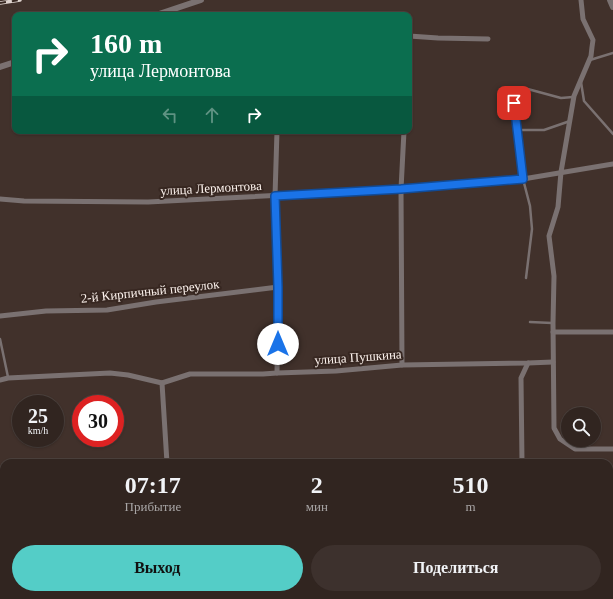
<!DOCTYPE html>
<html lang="ru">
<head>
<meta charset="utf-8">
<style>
  body { margin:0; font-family:"Times New Roman",serif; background:#3d312d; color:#f1f3f6; height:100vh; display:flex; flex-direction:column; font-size:15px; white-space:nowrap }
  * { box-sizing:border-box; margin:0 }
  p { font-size:13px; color:#a8a5a5 }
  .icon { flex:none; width:22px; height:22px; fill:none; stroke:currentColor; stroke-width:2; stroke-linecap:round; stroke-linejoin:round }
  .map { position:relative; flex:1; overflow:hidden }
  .details { position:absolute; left:0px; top:459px; width:613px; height:140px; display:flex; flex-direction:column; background:#312520; border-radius:12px 12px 0 0; box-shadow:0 1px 3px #0004,0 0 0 1px #4c423e }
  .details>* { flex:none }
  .banner { position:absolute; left:12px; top:12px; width:400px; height:122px; border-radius:8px; box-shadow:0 1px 3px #0004,0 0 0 1px #4c423e; background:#0b6e4f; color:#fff; overflow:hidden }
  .buttons { position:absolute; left:561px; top:407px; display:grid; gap:8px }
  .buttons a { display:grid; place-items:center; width:40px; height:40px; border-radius:50%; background:#312520; box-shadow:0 1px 3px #0004,0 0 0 1px #4c423e; font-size:20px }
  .speed { position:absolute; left:12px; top:395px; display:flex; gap:8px; font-size:20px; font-weight:700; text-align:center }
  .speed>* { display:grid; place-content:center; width:52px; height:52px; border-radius:50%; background:#312520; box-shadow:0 1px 3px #0004,0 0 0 1px #4c423e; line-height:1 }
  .speed small { font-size:10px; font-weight:400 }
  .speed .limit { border:6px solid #d22; background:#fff; color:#111 }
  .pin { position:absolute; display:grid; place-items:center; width:34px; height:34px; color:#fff; margin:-17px; border-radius:8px; box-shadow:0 2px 6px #0006 }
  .me { position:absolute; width:44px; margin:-22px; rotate:0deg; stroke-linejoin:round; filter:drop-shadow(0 0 3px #0008) }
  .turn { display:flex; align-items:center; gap:14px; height:84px; padding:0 12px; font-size:18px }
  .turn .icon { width:52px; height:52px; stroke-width:2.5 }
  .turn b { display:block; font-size:28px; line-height:34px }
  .lanes { display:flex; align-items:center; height:38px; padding:0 12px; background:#0003; justify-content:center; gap:20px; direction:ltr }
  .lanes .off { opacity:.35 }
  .eta { display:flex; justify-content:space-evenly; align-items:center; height:68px; text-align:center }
  .eta b { font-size:24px; font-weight:700; line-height:28px }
  .primary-button { display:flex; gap:8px; margin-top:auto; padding:8px 12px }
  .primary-button a { flex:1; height:46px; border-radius:24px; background:#54cdc7; color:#111; font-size:16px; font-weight:700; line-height:46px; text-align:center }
  .primary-button a+a { background:#3d312d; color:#f1f3f6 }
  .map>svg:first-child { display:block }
</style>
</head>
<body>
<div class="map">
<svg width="613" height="599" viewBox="0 0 613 599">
  <rect width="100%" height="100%" fill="#41312b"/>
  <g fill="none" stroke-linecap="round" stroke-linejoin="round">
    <g stroke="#a49791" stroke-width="1" stroke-dasharray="3 3" stroke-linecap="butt">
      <path d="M609,556L613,555"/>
      <path d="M511,599L512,595"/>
      <path d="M581,599V595"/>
    </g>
    <g stroke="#7a7171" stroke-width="2.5">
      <path d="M590,60L613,53"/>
      <path d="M581,82L584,101L613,134"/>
      <path d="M517,88H524L561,98L573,97"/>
      <path d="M514,103L523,179L530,206L532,229L526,278"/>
      <path d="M522,130H544L570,121"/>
      <path d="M530,322L552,323"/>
      <path d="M0,339L8,377"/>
      <path d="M0,553L4,555"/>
    </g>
    <g stroke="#7a7171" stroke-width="5">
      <path d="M581,0L583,19L593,40L592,47L591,56L574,96L561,172L558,207L549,236L554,276L553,323L554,428L560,439L575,449H613"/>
      <path d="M409,36L438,38L488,39"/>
      <path d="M277,131L275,196L278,287L277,373"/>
      <path d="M0,199L24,201L148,202L401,189L523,179L613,164"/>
      <path d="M0,316L46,311L107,310L156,302L278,287"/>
      <path d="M553,332H613"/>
      <path d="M402,365L401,189L404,131"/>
      <path d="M0,380L8,378L110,373L128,375L162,383L190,374H263L277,373L336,371L402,365L528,363L553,362"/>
      <path d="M162,383L167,463"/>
      <path d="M522,463L521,378L528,363"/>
      <path d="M0,484H4"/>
      <path d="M0,535L4,538"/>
    </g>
    <g stroke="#7a7171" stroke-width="6">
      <path d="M610,0L613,7"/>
      <path d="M156,15L201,0"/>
      <path d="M0,67L15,62"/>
    </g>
    <g stroke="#ded3ce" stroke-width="3.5">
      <path id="rail" d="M0,3L20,0"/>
    </g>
    <use href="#rail" stroke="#372721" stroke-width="2" stroke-dasharray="6" stroke-linecap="butt"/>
  </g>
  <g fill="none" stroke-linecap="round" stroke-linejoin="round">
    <g stroke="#114b97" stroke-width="10">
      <path id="route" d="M278,344V287L275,196L401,189L523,179L514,103"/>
    </g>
    <use href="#route" stroke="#1a73e8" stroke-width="7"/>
  </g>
  <g text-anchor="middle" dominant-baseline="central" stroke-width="4" stroke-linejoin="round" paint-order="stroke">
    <g font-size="13" fill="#fcf2ed" stroke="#372721">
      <text transform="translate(211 188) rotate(-3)">улица Лермонтова</text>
      <text transform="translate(150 291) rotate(-6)">2-й Кирпичный переулок</text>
      <text transform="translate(358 357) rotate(-4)">улица Пушкина</text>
    </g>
  </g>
</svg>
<div class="buttons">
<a><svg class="icon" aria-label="search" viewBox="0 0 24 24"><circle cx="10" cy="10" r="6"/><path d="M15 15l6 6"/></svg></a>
</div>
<div class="speed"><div>25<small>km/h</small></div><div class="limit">30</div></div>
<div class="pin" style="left:514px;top:103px;background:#d93025"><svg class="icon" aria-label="arrive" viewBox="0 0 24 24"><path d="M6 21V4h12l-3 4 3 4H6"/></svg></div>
<svg class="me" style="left:278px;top:344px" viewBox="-20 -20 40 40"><circle r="19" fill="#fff"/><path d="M0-13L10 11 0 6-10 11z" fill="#1a73e8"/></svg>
<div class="banner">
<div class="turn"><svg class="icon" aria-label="right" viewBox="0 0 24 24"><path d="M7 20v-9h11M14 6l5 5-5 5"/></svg><div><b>160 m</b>улица Лермонтова</div></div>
<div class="lanes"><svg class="icon off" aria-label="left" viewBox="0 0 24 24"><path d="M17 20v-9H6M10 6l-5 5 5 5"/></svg><svg class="icon off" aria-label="ahead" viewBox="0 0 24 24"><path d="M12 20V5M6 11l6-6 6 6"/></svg><svg class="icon" aria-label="right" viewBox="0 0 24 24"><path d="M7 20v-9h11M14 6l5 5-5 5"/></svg></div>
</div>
<section class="details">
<div class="eta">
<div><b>07:17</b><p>Прибытие</p></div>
<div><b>2</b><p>мин</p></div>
<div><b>510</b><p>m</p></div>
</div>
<div class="primary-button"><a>Выход</a><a>Поделиться</a></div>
</section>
</div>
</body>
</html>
